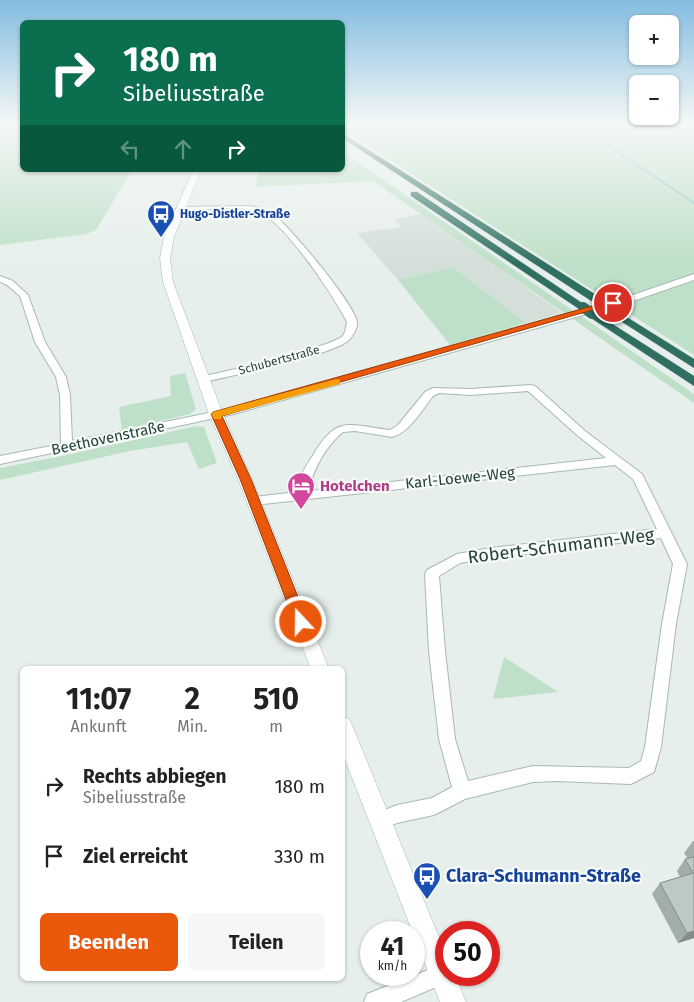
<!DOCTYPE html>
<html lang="de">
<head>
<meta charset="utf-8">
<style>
  body { margin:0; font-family:"Fira Sans",sans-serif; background:#f6f6f6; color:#222; height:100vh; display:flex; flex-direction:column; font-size:19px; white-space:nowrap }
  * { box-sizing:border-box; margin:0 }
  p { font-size:16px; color:#767676 }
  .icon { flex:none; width:28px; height:28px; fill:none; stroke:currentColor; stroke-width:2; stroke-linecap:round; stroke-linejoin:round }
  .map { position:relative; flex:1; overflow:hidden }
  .sheet { position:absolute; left:20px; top:666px; width:325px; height:315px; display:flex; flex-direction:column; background:#fff; border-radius:8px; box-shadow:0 1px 4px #0004 }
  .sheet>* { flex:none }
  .top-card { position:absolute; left:20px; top:20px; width:325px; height:152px; border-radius:8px; box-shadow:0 1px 4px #0004; background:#0b6e4f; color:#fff; overflow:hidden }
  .fabs { position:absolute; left:629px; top:15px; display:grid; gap:10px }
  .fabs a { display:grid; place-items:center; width:50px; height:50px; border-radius:8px; background:#fff; box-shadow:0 1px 4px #0004; font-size:25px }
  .speed { position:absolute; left:360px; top:921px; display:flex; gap:10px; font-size:25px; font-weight:700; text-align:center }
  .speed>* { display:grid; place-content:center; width:65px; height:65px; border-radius:50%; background:#fff; box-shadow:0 1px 4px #0004; line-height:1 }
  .speed small { font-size:12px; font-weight:400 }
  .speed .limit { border:8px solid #d22; background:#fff; color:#111 }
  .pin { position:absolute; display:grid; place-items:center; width:42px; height:42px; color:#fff; margin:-21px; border:2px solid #fff; border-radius:50%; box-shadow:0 1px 5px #0007 }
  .me { position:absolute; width:55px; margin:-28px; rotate:339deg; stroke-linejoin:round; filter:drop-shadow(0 0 4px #0008) }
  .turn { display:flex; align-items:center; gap:18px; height:105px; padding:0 20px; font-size:22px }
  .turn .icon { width:65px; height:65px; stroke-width:2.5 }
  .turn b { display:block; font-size:35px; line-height:42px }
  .lanes { display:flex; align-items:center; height:48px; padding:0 20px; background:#0003; justify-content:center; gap:25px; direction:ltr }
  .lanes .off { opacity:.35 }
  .eta { display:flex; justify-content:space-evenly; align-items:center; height:85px; text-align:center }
  .eta b { font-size:30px; font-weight:700; line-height:35px }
  .action { display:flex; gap:10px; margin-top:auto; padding:10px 20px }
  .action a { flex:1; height:58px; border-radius:8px; background:#ea580c; color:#fff; font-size:20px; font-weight:700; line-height:58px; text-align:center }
  .action a+a { background:#f6f6f6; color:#222 }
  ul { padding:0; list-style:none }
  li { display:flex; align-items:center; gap:15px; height:70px; padding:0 20px }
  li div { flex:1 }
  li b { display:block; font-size:19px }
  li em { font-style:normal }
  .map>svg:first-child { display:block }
</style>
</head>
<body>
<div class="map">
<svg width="694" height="1002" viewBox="0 0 694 1002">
  <rect width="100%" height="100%" fill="#e6efeb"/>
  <path fill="#d4dfda" d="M422,214L562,313L526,323L453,267L398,280L357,233L401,227L394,219Z"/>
  <g fill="#bfe0c8">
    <path d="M0,123H22V170H132L96,230L87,234L0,245Z"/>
    <path d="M342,123H348L357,129L435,123H694V277L625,297L627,298L694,278V355L343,130Z"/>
    <path d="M343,152L694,394V403L373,181L255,187L259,170H342Z"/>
    <path d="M453,267L526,323L450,345L398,280Z"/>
    <path d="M185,373L196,409L190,414L122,430L119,407L171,396L170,376Z"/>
    <path d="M197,426L204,427L217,463L199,469L187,442L130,451L0,480V468L62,456Z"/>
    <path d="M504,657L558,692L493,699Z"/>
  </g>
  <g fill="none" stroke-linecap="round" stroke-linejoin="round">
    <path stroke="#8ec9d4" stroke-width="2" d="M578,123L595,133L613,149L694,203"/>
    <g stroke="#a8b8b2" stroke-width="2">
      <g id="minor">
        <path d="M244,206C255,206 264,208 273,214C289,226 354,303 357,322C358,328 353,335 350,339C336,355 229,376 204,382L200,381L199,379L200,377L276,360L329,343L342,337L345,332L347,322C334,297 283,218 256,211C233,205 204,211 180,211L176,209L180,207Z"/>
        <path d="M694,274V280L636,300L234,414L0,464V456L61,444L60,395L56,377L35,342L20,296L7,285L0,282V276L13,281L28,295L45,342L66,377L70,395L72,441L228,409L630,296Z"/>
        <path d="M531,385L535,386L585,431L642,474L687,564L676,624L661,747L654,772L631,784L557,781L533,782L465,799L434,815L397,823L381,829L375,826L372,820L375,814L397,805L432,798L452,787L439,739L429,651L425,574L427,570L457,554L491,548L657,529L633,479L615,465L254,505L248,501L254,497L297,492C298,479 305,467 312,457C337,414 347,425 390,430L398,425L425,392L433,388L470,389ZM528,391L577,435L606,458L309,491C312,470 327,445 343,432L355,431L392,437C409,433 422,410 433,396L439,393L470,395ZM661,538L673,564L662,624L645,747L641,761L629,768L533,766L468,781L455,739L445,651L439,576L460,563L491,558Z"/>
        <path d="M443,964L446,965V975H453L450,981L401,1002H364L367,994Z"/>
      </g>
    </g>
    <g stroke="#a4bbb3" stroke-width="1">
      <g id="secondary">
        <path d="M193,170H201L174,237L170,258L173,282L223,414L252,479L329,669H311L238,479L209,414L163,282L160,258L164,237Z"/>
        <path d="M342,716L349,719L352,725L446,954V975H455L466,1002H440L342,752Z"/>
      </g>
    </g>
    <g stroke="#c2cac8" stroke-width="1">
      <g id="motorway">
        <path d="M342,133L604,300L605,302L600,305L596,304L342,138Z"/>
        <path d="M411,192H417L588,307L587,309H579L411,196Z"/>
        <path d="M609,306L694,359V368L605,311L604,309Z"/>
        <path d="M592,311L694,376V386L588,316L587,314L588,312Z"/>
      </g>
    </g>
    <use href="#minor" fill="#fff" fill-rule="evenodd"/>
    <use href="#secondary" fill="#fff" fill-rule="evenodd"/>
    <use href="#motorway" fill="#2f6f62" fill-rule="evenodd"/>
    <g stroke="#c2cac8" stroke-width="11" stroke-linecap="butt">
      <g id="motorway-bridge">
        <path d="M600,302L609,309"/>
        <path d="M583,307L592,314"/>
      </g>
    </g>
    <use href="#motorway-bridge" stroke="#2f6f62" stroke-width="10"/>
  </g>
  <path fill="#a1aea9" d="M693,841H694V938L678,943L652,894L660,883L680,877L677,871L685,859H688L684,853Z"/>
  <path fill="#838d89" d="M694,931V938L678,943L687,933Z"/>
  <path fill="#bbcac4" stroke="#838d89" d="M694,857V931L687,933L660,883L693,873L685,859Z"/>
  <linearGradient id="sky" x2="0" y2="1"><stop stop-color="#84bce0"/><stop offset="0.47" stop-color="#f4f8f6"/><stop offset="1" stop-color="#f4f8f6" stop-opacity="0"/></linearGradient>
  <rect width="694" height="264" fill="url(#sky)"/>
  <path fill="#ea580c" stroke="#983908" d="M610,301L617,303L222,416L251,479L308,622L306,626L301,628L296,626L240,479L211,414L213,412Z"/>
  <path fill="#f59e0b" d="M337,379L340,380V384L222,416L221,419H214L211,414L213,412Z"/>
  <defs>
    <g id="bus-pin" transform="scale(1.4375)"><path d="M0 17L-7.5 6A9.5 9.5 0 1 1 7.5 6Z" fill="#1a4fb4" stroke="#f7fbf9"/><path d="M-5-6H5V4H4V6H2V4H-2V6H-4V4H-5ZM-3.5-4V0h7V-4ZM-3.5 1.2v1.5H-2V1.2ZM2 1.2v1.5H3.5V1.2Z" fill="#fff"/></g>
    <g id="hotel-pin" transform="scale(1.4375)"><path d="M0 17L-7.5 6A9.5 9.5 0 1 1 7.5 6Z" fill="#d1479c" stroke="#f7fbf9"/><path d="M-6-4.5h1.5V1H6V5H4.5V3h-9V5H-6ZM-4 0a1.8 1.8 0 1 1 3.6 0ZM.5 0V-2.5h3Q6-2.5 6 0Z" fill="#fff"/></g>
  </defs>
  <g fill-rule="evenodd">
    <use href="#bus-pin" x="161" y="214"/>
    <use href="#hotel-pin" x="301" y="486"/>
    <use href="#bus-pin" x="427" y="876"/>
  </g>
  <g text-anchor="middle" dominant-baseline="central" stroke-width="4.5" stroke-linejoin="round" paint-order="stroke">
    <g font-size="12" font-weight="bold" fill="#164399" stroke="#f7fbf9" text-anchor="start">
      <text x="180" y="214">Hugo-Distler-Straße</text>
    </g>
    <g font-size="12" fill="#24423a" stroke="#f7fbf9">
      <text transform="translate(279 360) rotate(-15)">Schubertstraße</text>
    </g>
    <g font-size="15" fill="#24423a" stroke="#f7fbf9">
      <text transform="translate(108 438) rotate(-12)">Beethovenstraße</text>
      <text transform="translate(460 478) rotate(-6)">Karl-Loewe-Weg</text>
    </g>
    <g font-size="15" font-weight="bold" fill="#b23c85" stroke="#f7fbf9" text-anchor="start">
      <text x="320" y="486">Hotelchen</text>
    </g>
    <g font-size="18" fill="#24423a" stroke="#f7fbf9">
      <text transform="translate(561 546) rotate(-7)">Robert-Schumann-Weg</text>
    </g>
    <g font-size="18" font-weight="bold" fill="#164399" stroke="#f7fbf9" text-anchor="start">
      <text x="446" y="876">Clara-Schumann-Straße</text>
    </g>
  </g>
</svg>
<div class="fabs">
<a>+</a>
<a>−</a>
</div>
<div class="speed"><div>41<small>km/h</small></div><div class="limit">50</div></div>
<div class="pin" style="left:613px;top:303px;background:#d93025"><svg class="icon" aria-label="arrive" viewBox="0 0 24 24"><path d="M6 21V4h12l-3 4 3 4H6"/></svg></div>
<svg class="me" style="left:301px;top:622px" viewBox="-20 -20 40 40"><circle r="17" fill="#ea580c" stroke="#fff" stroke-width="3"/><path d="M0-11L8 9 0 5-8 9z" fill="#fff"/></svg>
<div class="top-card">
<div class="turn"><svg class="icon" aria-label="right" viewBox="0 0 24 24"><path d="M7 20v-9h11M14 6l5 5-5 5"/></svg><div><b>180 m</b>Sibeliusstraße</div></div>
<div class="lanes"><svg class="icon off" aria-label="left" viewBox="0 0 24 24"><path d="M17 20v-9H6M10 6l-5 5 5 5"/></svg><svg class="icon off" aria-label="ahead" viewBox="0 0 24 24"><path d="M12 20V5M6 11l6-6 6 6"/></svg><svg class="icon" aria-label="right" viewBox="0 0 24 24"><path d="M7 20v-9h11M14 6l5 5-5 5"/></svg></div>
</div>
<section class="sheet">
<div class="eta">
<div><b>11:07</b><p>Ankunft</p></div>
<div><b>2</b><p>Min.</p></div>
<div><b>510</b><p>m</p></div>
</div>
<ul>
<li><svg class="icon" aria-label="right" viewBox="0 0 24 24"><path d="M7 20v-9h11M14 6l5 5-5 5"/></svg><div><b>Rechts abbiegen</b><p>Sibeliusstraße</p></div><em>180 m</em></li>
<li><svg class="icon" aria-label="arrive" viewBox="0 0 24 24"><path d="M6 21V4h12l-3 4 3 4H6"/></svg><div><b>Ziel erreicht</b></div><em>330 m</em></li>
</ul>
<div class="action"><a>Beenden</a><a>Teilen</a></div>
</section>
</div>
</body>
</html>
